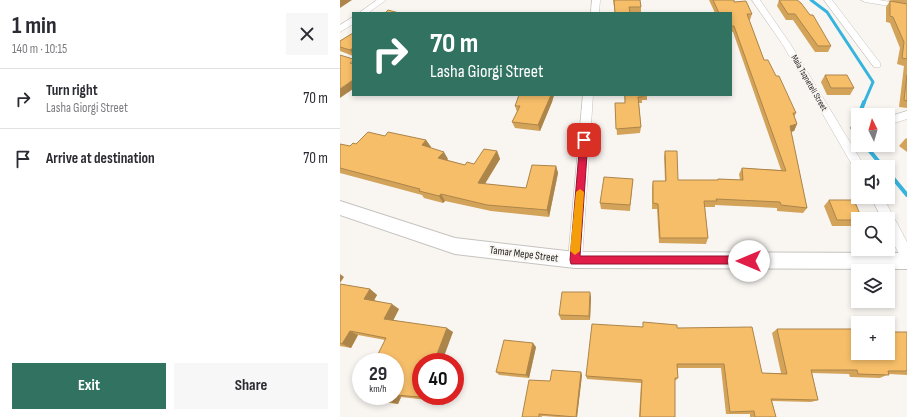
<!DOCTYPE html>
<html lang="en">
<head>
<meta charset="utf-8">
<style>
  body { margin:0; font-family:"Sofia Sans Condensed",sans-serif; background:#f7f7f7; color:#2b2b33; height:100vh; display:flex; flex-direction:column; font-size:15px; white-space:nowrap }
  * { box-sizing:border-box; margin:0 }
  p { font-size:13px; color:#7c7c81 }
  .icon { flex:none; width:22px; height:22px; fill:none; stroke:currentColor; stroke-width:2; stroke-linecap:round; stroke-linejoin:round }
  .map { position:relative; flex:1; overflow:hidden }
  .drawer { display:flex; flex-direction:column; background:#fff; width:340px }
  .drawer>* { flex:none }
  .banner { position:absolute; left:12px; top:12px; width:380px; height:84px; border-radius:0px; box-shadow:0 2px 6px #0003; background:#327261; color:#fff; overflow:hidden }
  .needle { width:26px; rotate:355deg }
  .buttons { position:absolute; left:511px; top:108px; display:grid; gap:8px }
  .buttons a { display:grid; place-items:center; width:44px; height:44px; border-radius:0px; background:#fff; box-shadow:0 2px 6px #0003; font-size:20px }
  .speed { position:absolute; left:12px; top:353px; display:flex; gap:8px; font-size:20px; font-weight:700; text-align:center }
  .speed>* { display:grid; place-content:center; width:52px; height:52px; border-radius:50%; background:#fff; box-shadow:0 2px 6px #0003; line-height:1 }
  .speed small { font-size:10px; font-weight:400 }
  .speed .limit { border:6px solid #d22; background:#fff; color:#111 }
  .pin { position:absolute; display:grid; place-items:center; width:34px; height:34px; color:#fff; margin:-17px; border-radius:8px; box-shadow:0 2px 6px #0006 }
  .me { position:absolute; width:44px; margin:-22px; rotate:270deg; stroke-linejoin:round; filter:drop-shadow(0 0 3px #0008) }
  .turn { display:flex; align-items:center; gap:14px; height:84px; padding:0 12px; font-size:18px }
  .turn .icon { width:52px; height:52px; stroke-width:2.5 }
  .turn b { display:block; font-size:28px; line-height:34px }
  .round { display:grid; place-items:center; flex:none; width:42px; height:42px; border-radius:0px; background:#f7f7f7 }
  .overview { display:flex; align-items:center; justify-content:space-between; height:68px; padding:0 12px }
  h1 { font-size:24px; font-weight:700; line-height:30px }
  .action { display:flex; gap:8px; margin-top:auto; padding:8px 12px }
  .action a { flex:1; height:46px; border-radius:0px; background:#327261; color:#fff; font-size:16px; font-weight:700; line-height:46px; text-align:center }
  .action a+a { background:#f7f7f7; color:#2b2b33 }
  ul { padding:0; list-style:none }
  li { display:flex; align-items:center; gap:12px; height:60px; padding:0 12px; border-top:1px solid #e1e1e2 }
  li div { flex:1 }
  li b { display:block; font-size:15px }
  li em { font-style:normal }
  main { display:flex; flex:1; min-height:0 }
  .map>svg:first-child { display:block }
</style>
</head>
<body>
<main>
<section class="drawer">
<div class="overview"><div><h1>1 min</h1><p>140 m · 10:15</p></div><a class="round"><svg class="icon" aria-label="close" viewBox="0 0 24 24"><path d="M6 6l12 12M18 6L6 18"/></svg></a></div>
<ul>
<li><svg class="icon" aria-label="right" viewBox="0 0 24 24"><path d="M7 20v-9h11M14 6l5 5-5 5"/></svg><div><b>Turn right</b><p>Lasha Giorgi Street</p></div><em>70 m</em></li>
<li><svg class="icon" aria-label="arrive" viewBox="0 0 24 24"><path d="M6 21V4h12l-3 4 3 4H6"/></svg><div><b>Arrive at destination</b></div><em>70 m</em></li>
</ul>
<div class="action"><a>Exit</a><a>Share</a></div>
</section>
<div class="map">
<svg width="567" height="417" viewBox="0 0 567 417">
  <rect width="100%" height="100%" fill="#f9f6f2"/>
  <g fill="none" stroke-linecap="round" stroke-linejoin="round">
    <path stroke="#36b4de" stroke-width="3" d="M471,0L487,12L533,82L524,103"/>
    <g stroke="#36b4de" stroke-width="4">
      <path d="M519,115L524,102"/>
      <path d="M518,117L516,120L518,130"/>
      <path d="M525,145L543,167"/>
      <path d="M548,172L567,195"/>
    </g>
    <g stroke="#c6c3bf" stroke-width="1">
      <g id="minor">
        <path d="M37,0H46L28,13H19Z"/>
        <path d="M252,0H260L259,13H251Z"/>
        <path d="M412,0H420L451,45L525,167H518V171L515,170L443,45Z"/>
        <path d="M484,0H492L540,63V67H534Z"/>
        <path d="M521,0H539L567,5V9L525,2Z"/>
        <path d="M13,17V24L0,32V25Z"/>
        <path d="M243,95H253L242,260L240,265L235,266L230,265L228,260Z"/>
        <path d="M567,111V119L548,125V117Z"/>
        <path d="M531,197H543L567,242V262L562,260L548,232V219H542Z"/>
      </g>
    </g>
    <g stroke="#c6c3bf" stroke-width="2">
      <path id="tertiary" d="M0,201L115,238L235,252L567,253V269L235,268L115,254L0,215Z"/>
    </g>
    <path stroke="#b1aeab" stroke-width="2.5" stroke-dasharray="3 2" stroke-linecap="butt" d="M510,128L518,127"/>
    <use href="#minor" fill="#fff" fill-rule="evenodd"/>
    <use href="#tertiary" fill="#fff" fill-rule="evenodd"/>
  </g>
  <g fill="#d4a35a">
    <path d="M273,0H300L301,7V12L275,13Z"/>
    <path d="M369,0H394V2L412,14L410,20H409L424,60L436,76L456,113L454,117L457,124L454,131L451,132L467,208L463,213L437,211V208L375,205V207H365L368,238L366,244L319,243L317,209H312V187L313,181H325L324,157L325,151L338,180H377L378,179L400,180L399,174L402,168L441,170L393,32H391V13H375Z"/>
    <path d="M439,0L491,46L488,52H475L453,20H446L437,6Z"/>
    <path d="M547,0H567V108L559,107L564,66L557,64L560,48L550,23L546,22V7L550,1H553Z"/>
    <path d="M13,33V56L0,51V41Z"/>
    <path d="M485,75L514,88L510,95H487L481,82Z"/>
    <path d="M179,95H214L212,102L200,131L175,128L172,122L177,112L175,106Z"/>
    <path d="M284,95H307V100H302V103H299L301,127L300,133L277,135L275,103H285Z"/>
    <path d="M45,136L86,140L91,147L90,148L108,159L107,160L125,165L134,164L157,151L160,159L145,184L186,188L216,166L218,173L209,217L151,211L105,201L103,203L84,198L82,195L0,173V144L10,146L16,144Z"/>
    <path d="M567,138V152L559,146L565,139Z"/>
    <path d="M293,179L290,211L261,209L260,203Z"/>
    <path d="M489,200L518,219V226H492L484,206Z"/>
    <path d="M0,284L30,289L37,295L34,300L59,309L53,320L113,332L81,396H89L87,400L61,397L58,404L34,401L24,398L55,396V362L45,340L18,335L11,348L0,346Z"/>
    <path d="M251,297L250,320H221L219,315Z"/>
    <path d="M303,322L337,328L422,373H441L432,333L437,329L518,353L567,332V375L549,374L540,378L510,377L509,374L472,373L478,400L471,402L432,401L436,417H410V414H386L381,368H337L338,378L335,381V417H299L301,383L247,379L246,376L303,327Z"/>
    <path d="M196,347L189,378L159,375L156,372Z"/>
    <path d="M242,375L237,417H217L202,416V417H182Z"/>
  </g>
  <g fill="#ac854a">
    <path d="M0,0H12L0,8Z"/>
    <path d="M13,48V55L10,50Z"/>
    <path d="M13,80V89L0,98V89Z"/>
    <path d="M211,95H214L212,102L200,131L198,125Z"/>
    <path d="M457,124L454,131L447,133L450,126Z"/>
    <path d="M86,140L91,147L86,152L82,145Z"/>
    <path d="M157,151L160,159L141,190L138,183Z"/>
    <path d="M104,152L108,159L102,165L98,158Z"/>
    <path d="M216,166L218,173L209,217L207,210Z"/>
    <path d="M101,194L105,201L103,203L99,196Z"/>
    <path d="M0,274L4,277L0,283Z"/>
    <path d="M30,289L37,295L32,304L24,299Z"/>
    <path d="M250,292L251,297L250,320L249,316Z"/>
    <path d="M52,304L59,309L52,323L44,319Z"/>
    <path d="M107,328L113,332L102,362H94Z"/>
    <path d="M10,331L18,335L11,348L2,344Z"/>
    <path d="M193,343L196,347L189,378L186,375Z"/>
    <path d="M241,372L242,375L237,417H236Z"/>
    <path d="M55,395L61,397L58,404L49,402L52,396H55Z"/>
    <path d="M81,395V396H89L87,400L80,397Z"/>
  </g>
  <g fill="#f6be69" stroke="#ac854a">
    <path d="M274,0H300L301,7H289L290,13H275Z"/>
    <path d="M373,0H394V2L406,1L412,14H407L424,60H428L436,76H439L456,113H453L457,124L450,126L467,208L441,205L440,202L376,199L377,201H364L368,238H320L318,204L313,203V181H326L325,151H337L338,180H378V179L403,180L402,168L446,171L394,26H391V13H379Z"/>
    <path d="M439,0H457L461,3L470,15H473L491,46H478L455,14H448Z"/>
    <path d="M550,1L567,4V59L562,58L564,42L553,17L550,16Z"/>
    <path d="M48,10L59,13H45Z"/>
    <path d="M13,33V48L10,50L0,47V41Z"/>
    <path d="M0,55L13,59V61L10,63L13,64V80L0,89Z"/>
    <path d="M485,75H507L514,88H491Z"/>
    <path d="M567,75V101L564,100Z"/>
    <path d="M179,95H211L198,125L172,122L180,106H175Z"/>
    <path d="M285,95H302V97H298L301,127L276,129L275,103H285Z"/>
    <path d="M28,132L45,136L48,132L86,140L82,145L104,152L98,158L125,165L127,162L134,164L144,149L157,151L138,183L186,188L192,165L216,166L207,210L147,205L101,194L99,196L79,191L80,189L0,168V144L10,146L13,143L16,144Z"/>
    <path d="M264,177L293,179L290,205L260,203Z"/>
    <path d="M489,200H514L522,219H518V220H497Z"/>
    <path d="M0,284L30,289L24,299L52,304L44,319L107,328L94,362H81V395L80,397L55,395V362H34L46,338L10,331L2,344L0,343Z"/>
    <path d="M222,292H250L249,316L219,315Z"/>
    <path d="M303,322L337,325V328L412,327L422,373L447,374L437,329H518V353H548V332H567V371H548L549,375L518,374L517,370H471L478,400L431,399L436,417H415L414,411L390,412L384,364H337L338,378H335V417H300L302,380L246,376L252,324L303,327Z"/>
    <path d="M164,340L193,343L186,375L156,372Z"/>
    <path d="M212,370L241,372L236,417L199,414V417H182L189,380L210,381Z"/>
    <path d="M26,396H52L49,402L24,398Z"/>
  </g>
  <path fill="#e11d48" stroke="#92132f" d="M244,137L248,140L240,256H409L414,261L412,264H231L230,260L240,140Z"/>
  <path fill="#f59e0b" d="M240,189L244,192L240,251L235,255L230,251L236,192Z"/>
  <g text-anchor="middle" dominant-baseline="central" stroke-width="4" stroke-linejoin="round" paint-order="stroke">
    <g font-size="9" fill="#201f1d" stroke="#f9f6f2">
      <text transform="translate(469 83) rotate(60)">Maia Tsqneteli Street</text>
    </g>
    <g font-size="11" fill="#201f1d" stroke="#f9f6f2">
      <text transform="translate(184 254) rotate(7)">Tamar Mepe Street</text>
    </g>
  </g>
</svg>
<div class="buttons">
<a><svg class="needle" viewBox="-14 -14 28 28"><path d="M0-13l5 13h-10z" fill="#e53935"/><path d="M0 13l5-13h-10z" fill="#7c7c81"/></svg></a>
<a><svg class="icon" aria-label="sound" viewBox="0 0 24 24"><path d="M4 9h4l5-4v14l-5-4H4zM17 9q2 3 0 6"/></svg></a>
<a><svg class="icon" aria-label="search" viewBox="0 0 24 24"><circle cx="10" cy="10" r="6"/><path d="M15 15l6 6"/></svg></a>
<a><svg class="icon" aria-label="layers" viewBox="0 0 24 24"><path d="M12 4l9 5-9 5-9-5zM3 14l9 5 9-5"/></svg></a>
<a>+</a>
</div>
<div class="speed"><div>29<small>km/h</small></div><div class="limit">40</div></div>
<div class="pin" style="left:244px;top:140px;background:#d93025"><svg class="icon" aria-label="arrive" viewBox="0 0 24 24"><path d="M6 21V4h12l-3 4 3 4H6"/></svg></div>
<svg class="me" style="left:409px;top:261px" viewBox="-20 -20 40 40"><circle r="19" fill="#fff"/><path d="M0-13L10 11 0 6-10 11z" fill="#e11d48"/></svg>
<div class="banner">
<div class="turn"><svg class="icon" aria-label="right" viewBox="0 0 24 24"><path d="M7 20v-9h11M14 6l5 5-5 5"/></svg><div><b>70 m</b>Lasha Giorgi Street</div></div>
</div>
</div>
</main>
</body>
</html>
